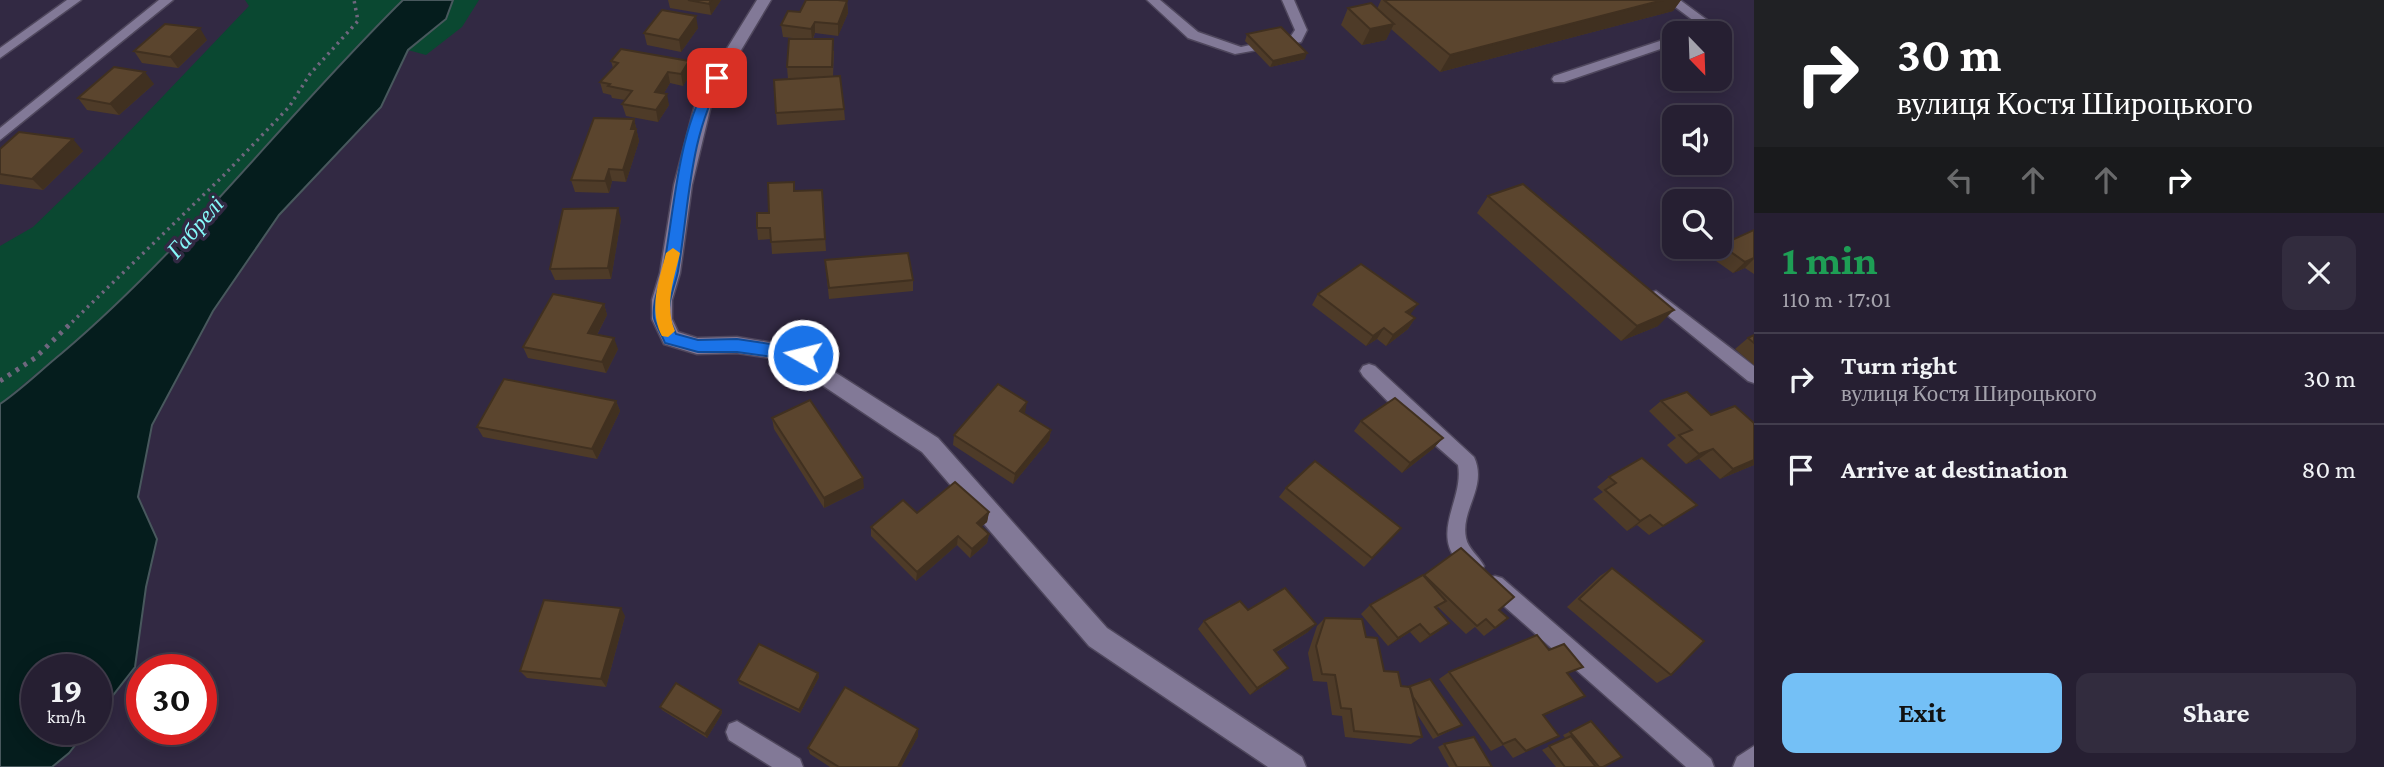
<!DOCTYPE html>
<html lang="en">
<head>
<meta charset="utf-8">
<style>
  body { margin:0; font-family:"Crimson Pro",serif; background:#322c3e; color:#f1f3f6; height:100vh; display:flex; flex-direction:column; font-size:26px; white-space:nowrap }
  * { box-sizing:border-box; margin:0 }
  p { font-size:23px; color:#a4a2ac }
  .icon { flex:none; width:38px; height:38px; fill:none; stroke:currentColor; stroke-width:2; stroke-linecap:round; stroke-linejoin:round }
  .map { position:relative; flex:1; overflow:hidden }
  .sheet { display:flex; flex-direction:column; background:#261f32; width:630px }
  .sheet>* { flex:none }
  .top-card { background:#202124; color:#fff; overflow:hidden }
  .needle { width:46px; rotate:157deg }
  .controls { position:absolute; left:1662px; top:21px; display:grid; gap:14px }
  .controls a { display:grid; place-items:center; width:70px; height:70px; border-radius:14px; background:#261f32; box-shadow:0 4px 18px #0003,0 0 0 2px #423d4d; font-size:35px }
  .speed { position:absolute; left:21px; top:654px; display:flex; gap:14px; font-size:35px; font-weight:700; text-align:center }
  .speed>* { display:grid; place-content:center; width:91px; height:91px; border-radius:50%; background:#261f32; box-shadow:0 4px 18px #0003,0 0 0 2px #423d4d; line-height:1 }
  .speed small { font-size:18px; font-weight:400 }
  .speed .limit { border:10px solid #d22; background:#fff; color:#111 }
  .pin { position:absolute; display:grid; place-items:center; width:60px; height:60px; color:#fff; margin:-30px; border-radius:14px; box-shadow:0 4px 10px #0006 }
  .me { position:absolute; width:77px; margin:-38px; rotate:278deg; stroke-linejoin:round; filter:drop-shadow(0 0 5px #0008) }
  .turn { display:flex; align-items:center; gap:24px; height:147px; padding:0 28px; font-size:32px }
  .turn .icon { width:91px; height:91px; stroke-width:2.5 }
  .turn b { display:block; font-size:49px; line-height:60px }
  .lanes { display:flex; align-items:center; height:66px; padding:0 28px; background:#0003; justify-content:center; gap:35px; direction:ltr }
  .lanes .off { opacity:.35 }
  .round { display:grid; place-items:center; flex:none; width:74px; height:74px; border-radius:14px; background:#322c3e }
  .headline { display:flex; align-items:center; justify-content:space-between; height:119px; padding:0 28px }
  h1 { font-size:42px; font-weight:700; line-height:52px; color:#1e9e55 }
  .cta { display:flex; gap:14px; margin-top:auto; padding:14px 28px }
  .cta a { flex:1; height:80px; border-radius:14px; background:#74c0f6; color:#111; font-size:28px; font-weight:700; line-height:80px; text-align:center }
  .cta a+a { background:#322c3e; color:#f1f3f6 }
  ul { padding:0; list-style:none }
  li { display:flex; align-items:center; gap:21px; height:91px; padding:0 28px; border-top:2px solid #423d4d }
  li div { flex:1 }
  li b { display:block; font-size:26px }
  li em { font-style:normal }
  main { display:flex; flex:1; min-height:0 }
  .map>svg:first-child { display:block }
</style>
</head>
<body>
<main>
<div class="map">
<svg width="1754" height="767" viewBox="0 0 1754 767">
  <rect width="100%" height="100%" fill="#322943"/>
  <g fill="#0a4831">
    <path d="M245,0H403L359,44L231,188L105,316L0,404V246L33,227L103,159L249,6Z"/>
    <path d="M453,0H479L462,27L426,55L408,50L446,19Z"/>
  </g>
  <path fill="#051d1d" stroke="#48585d" stroke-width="2" d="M403,0H453L446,19L408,50L381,107L279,215L213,311L152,425L138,497L157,539L146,587L135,667L96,717V670H37V730H87L69,753L52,767H0V404C22,389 41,370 62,353C187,247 286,115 403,0Z"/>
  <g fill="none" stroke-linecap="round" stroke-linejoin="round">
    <g stroke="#4f475d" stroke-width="3">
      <g id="lane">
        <path d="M67,0H81L0,58V48Z"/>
        <path d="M159,0H173L0,140V128Z"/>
        <path d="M1147,0H1160L1198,32L1241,47L1291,36L1295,30L1282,0H1294L1307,30L1301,42L1235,54L1188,38Z"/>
        <path d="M1666,0H1680L1718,28L1708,33H1690L1702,27Z"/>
        <path d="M1675,36V44L1564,82H1554L1552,79L1554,76Z"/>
        <path d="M1656,291L1754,366V383L1748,381L1650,301L1648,297L1650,293Z"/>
        <path d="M1369,364L1375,366L1474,457C1488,487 1460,510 1466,538C1468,549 1479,556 1484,566L1481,572L1474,575C1466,572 1462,568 1457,561C1432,530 1464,499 1458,465L1401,415L1363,376L1360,371L1363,366Z"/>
        <path d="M1495,576L1502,578L1711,759L1714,767H1686L1488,592L1485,585L1488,578Z"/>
        <path d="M737,721L800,759L803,767H772L729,740L726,732L729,724Z"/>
      </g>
    </g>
    <g stroke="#4f475d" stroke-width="3">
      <g id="street">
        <path d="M757,0H771L713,97L692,185L680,273L672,300V319L678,332L697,338L737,337L810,349L833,371L938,438L1107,628L1302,757L1306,767H1268L1089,646L922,452L819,383L797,362L737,353L697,354L664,344L652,319V300L660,273L674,185L697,97Z"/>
        <path d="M1754,746V767H1733L1737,757Z"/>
      </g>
    </g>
    <path stroke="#6f677e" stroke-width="3.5" stroke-dasharray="2.5 4.5" stroke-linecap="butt" d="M67,327L223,176L289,107L310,74L358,21L354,0"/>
    <path stroke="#6f677e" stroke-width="5" stroke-dasharray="3.5 6" stroke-linecap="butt" d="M0,381L35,358L69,325"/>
    <use href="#lane" fill="#827997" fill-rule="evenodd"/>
    <use href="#street" fill="#827997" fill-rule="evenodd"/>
  </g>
  <g fill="#4e3b28">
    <path d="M668,0H721L711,15L670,8Z"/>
    <path d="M1381,0H1681L1673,11L1440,72L1391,29L1386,40L1362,45L1341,25L1348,8L1377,9Z"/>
    <path d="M847,1L848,13L838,36L815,33L813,39L834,51L833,77L844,109L845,120L777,125L776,113L788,79L787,67L803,39L783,37L781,25L800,12Z"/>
    <path d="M698,28L681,52L647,45L644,33Z"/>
    <path d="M1247,34L1305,59L1270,67L1245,41Z"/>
    <path d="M207,40L178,68L142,63L134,51Z"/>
    <path d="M611,61L691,73L683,86L670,83L664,93L669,105L658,122L626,116L622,104L625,100L612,98L611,95L603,93L600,82L613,68Z"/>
    <path d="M154,84L119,115L87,110L78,98Z"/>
    <path d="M634,119L639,141L626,182L612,181L609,193L575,192L571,180Z"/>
    <path d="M0,149L83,151L43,190L0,184Z"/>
    <path d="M822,190L826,251L772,254L771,239L758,240L757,228L769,213L795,191Z"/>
    <path d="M1488,196L1658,326L1621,341L1477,213Z"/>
    <path d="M621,219L611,279L555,280L550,269Z"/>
    <path d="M1754,230V274L1745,268L1733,273L1709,256L1719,247H1720L1721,245Z"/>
    <path d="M825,260L913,280V291L829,299Z"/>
    <path d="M1318,294L1410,315L1415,318L1408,329L1386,346L1377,339L1366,346L1312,305Z"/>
    <path d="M604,304L607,315L597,335L618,349L606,373L528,358L523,347Z"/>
    <path d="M1754,335V365L1735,349L1748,338Z"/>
    <path d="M616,401L620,411L597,459L483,437L477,427Z"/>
    <path d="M1661,401L1754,465L1720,479L1699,459L1686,464L1667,445L1676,438L1649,411Z"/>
    <path d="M1027,402L1024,413L1051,430L1049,440L1013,484L953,445L954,435Z"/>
    <path d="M772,418L864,488L824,508L774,429Z"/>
    <path d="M1361,421L1434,448L1402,473L1354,431Z"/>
    <path d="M1609,477L1697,505L1649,535L1637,525L1627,531L1593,499L1603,492L1597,487Z"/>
    <path d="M1286,488L1401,528L1364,567L1279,497Z"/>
    <path d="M989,512L987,522L981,527L989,534L987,543L970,558L957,545L916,581L871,536V527L917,513Z"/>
    <path d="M1461,548L1499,610L1508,618L1484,636L1475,627L1466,634L1438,607L1437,608L1439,631L1420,643L1410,632L1388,646L1361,614L1370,605L1423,576Z"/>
    <path d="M1612,568L1671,675L1657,683L1567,607L1600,576Z"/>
    <path d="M625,616L606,687L527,678L520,671Z"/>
    <path d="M1325,618L1366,637L1384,671L1401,686L1462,725L1433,739L1417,714L1422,737L1411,744L1345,737L1342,716L1332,715L1327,682L1313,681L1308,653L1317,626Z"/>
    <path d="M1204,621L1308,632L1275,653L1288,668L1280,675L1250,695L1198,629Z"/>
    <path d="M1449,672L1568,675L1572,703L1543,716L1559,736L1513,758L1503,745L1491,751L1439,679Z"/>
    <path d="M818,673L819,677L800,713L739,684L738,680Z"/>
    <path d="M660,707L721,710L722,713L707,738L662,710Z"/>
    <path d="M1591,721L1603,767H1556L1542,750L1565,738L1563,735Z"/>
    <path d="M918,729V736L901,767H830L810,754L808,748Z"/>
    <path d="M1444,744L1492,767H1449L1438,747Z"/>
  </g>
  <g fill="#403020">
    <path d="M711,0H721L711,15L709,4Z"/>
    <path d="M1663,0H1681L1673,11L1440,72L1450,55Z"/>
    <path d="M847,1L848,13L838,36V24Z"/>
    <path d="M696,16L698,28L681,52L679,40Z"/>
    <path d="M815,22V33L812,40L811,29Z"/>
    <path d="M1394,24L1386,40L1362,45L1370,29Z"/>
    <path d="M200,28L207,40L178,68L170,57Z"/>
    <path d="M1307,53L1305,59L1270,67L1273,61Z"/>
    <path d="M689,61L691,73L683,86L681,74Z"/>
    <path d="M145,72L154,84L119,115L110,104Z"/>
    <path d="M668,72L670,83L658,103L655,92Z"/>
    <path d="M667,94L669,105L658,122L656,110Z"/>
    <path d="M634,119L639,141L626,182L623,170Z"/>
    <path d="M73,139L83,151L43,190L32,179Z"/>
    <path d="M609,169L612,181L609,193L605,181Z"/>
    <path d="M618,208L621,219L611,279L608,268Z"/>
    <path d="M1754,258V259L1745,268L1733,273L1745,262Z"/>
    <path d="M604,304L607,315L592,344L588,333Z"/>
    <path d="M1418,304L1410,315L1406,312Z"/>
    <path d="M1674,310L1658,326L1621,341L1637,326Z"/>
    <path d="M1415,318L1408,329L1386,346L1393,335Z"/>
    <path d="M1384,328L1377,339L1366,346L1373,336Z"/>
    <path d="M614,338L618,349L606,373L602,362Z"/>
    <path d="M616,401L620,411L597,459L592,449Z"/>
    <path d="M1027,402L1025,413L1018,421L1020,411Z"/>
    <path d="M1051,430L1049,440L1013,484L1015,474Z"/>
    <path d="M1443,438L1434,448L1402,473L1410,463Z"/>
    <path d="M1713,449L1699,459L1686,464L1699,454Z"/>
    <path d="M1754,460V465L1720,479L1733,469Z"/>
    <path d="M863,478L864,488L824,508V498Z"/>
    <path d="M989,512L987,522L975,532L977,523Z"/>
    <path d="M1650,515L1637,525L1627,531L1640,521Z"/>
    <path d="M989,534L987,543L970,558L972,549Z"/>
    <path d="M958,536L957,545L916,581L917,572Z"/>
    <path d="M621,608L625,616L606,687L601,679Z"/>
    <path d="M1449,623L1439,631L1420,643L1430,635Z"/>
    <path d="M1316,624L1308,632L1266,658L1274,650Z"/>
    <path d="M1420,624L1410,632L1388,646L1398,638Z"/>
    <path d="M1288,668L1280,675L1250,695L1257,688Z"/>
    <path d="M818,673L819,677L800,713L799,710Z"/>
    <path d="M1585,696L1572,703L1530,722L1543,715Z"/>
    <path d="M721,710L722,713L707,738L705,734Z"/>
    <path d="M918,729V736L901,767H898Z"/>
  </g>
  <g fill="#5b452e" stroke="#403020" stroke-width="2">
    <path d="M688,0H711L709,4Z"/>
    <path d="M806,0H838L847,1L838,24L815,22L811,29L781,25L788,11L800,12Z"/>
    <path d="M1384,0H1663L1450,55Z"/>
    <path d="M1371,3L1394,24L1370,29L1348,8Z"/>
    <path d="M662,10L696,16L679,40L644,33Z"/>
    <path d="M165,24L200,28L170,57L134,51Z"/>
    <path d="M1281,27L1307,53L1273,61L1247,34Z"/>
    <path d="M789,39H833L832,67H787Z"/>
    <path d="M621,49L689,61L681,74L668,72L655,92L667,94L656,110L622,104L632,91L608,86L610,84L600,82L618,63L611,61Z"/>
    <path d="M114,67L145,72L110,104L78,98Z"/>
    <path d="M840,76L844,109L776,113L774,80Z"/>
    <path d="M594,118L634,119L631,129H636L623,170L609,169L605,181L571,180Z"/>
    <path d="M19,132L73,139L32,179L0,174V149Z"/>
    <path d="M794,182V191L822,190L825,239L771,242L770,228H757V213H769L768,183Z"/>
    <path d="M1523,184L1674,310L1637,326L1488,196Z"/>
    <path d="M618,208L608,268L550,269L563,209Z"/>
    <path d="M1754,230V258L1745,262L1721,245Z"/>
    <path d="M908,253L913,280L829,288L825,260Z"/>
    <path d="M1361,264L1418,304L1406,312L1415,318L1393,335L1384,328L1373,336L1318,294Z"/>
    <path d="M553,294L604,304L588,333L614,338L602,362L523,347Z"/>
    <path d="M1754,335V343L1748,338Z"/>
    <path d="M504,379L616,401L592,449L477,427Z"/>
    <path d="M998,384L1027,402L1020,411L1051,430L1015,474L954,435Z"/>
    <path d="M1687,392L1711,415L1735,406L1754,423V460L1733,469L1713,449L1699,454L1679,435L1692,430L1661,401Z"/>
    <path d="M1395,398L1443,438L1410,463L1361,421Z"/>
    <path d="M810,400L863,478L824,498L772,418Z"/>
    <path d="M1642,458L1697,505L1663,526L1650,515L1640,521L1605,490L1616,483L1609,477Z"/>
    <path d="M1315,461L1401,528L1372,558L1286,488Z"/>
    <path d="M955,482L989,512L977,523L989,534L972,549L958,536L917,572L871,527L903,500L917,513Z"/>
    <path d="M1461,548L1514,597L1499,610L1508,618L1495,628L1486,619L1477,626L1424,575Z"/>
    <path d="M1612,568L1704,641L1671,675L1579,599Z"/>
    <path d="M1423,575L1446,601L1435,607L1449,623L1430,635L1420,624L1398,638L1370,605Z"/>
    <path d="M1285,588L1316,624L1274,650L1288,668L1257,688L1204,621L1240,601L1248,610Z"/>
    <path d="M544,600L621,608L601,679L520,671Z"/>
    <path d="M1325,618L1362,619L1366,637L1377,638L1384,671L1398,672L1401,686L1410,687L1422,737L1354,731L1351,709L1341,708L1335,675L1322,674L1316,646Z"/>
    <path d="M1537,635L1549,650L1564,644L1583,667L1567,673L1585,696L1543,715L1559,736L1526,751L1515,739L1503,744L1449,672Z"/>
    <path d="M759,644L818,673L799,710L738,680Z"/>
    <path d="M1430,679L1462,725L1438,735L1413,697L1410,687H1408Z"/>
    <path d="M676,683L721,710L705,734L660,707Z"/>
    <path d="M845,687L918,729L898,767H839L808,748Z"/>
    <path d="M1591,721L1622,757L1603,767H1599L1570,732Z"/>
    <path d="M1571,736L1596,767H1565L1549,746Z"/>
    <path d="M1474,737L1492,767H1457L1444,744Z"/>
  </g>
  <path fill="#1a73e8" stroke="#114b97" stroke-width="2" d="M717,74L723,78C689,133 689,209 678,271C675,287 666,303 670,319C671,324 674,329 676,334L698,340L737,339L803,349L811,355L803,361L737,352H698L665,343C662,335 656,326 654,318C652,302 660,286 663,271C675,208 677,130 712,75Z"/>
  <path fill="#f59e0b" d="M673,248L680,253C674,279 664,306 675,331L668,337L662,336C648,309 659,281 666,253Z"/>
  <g text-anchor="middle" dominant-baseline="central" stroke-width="7" stroke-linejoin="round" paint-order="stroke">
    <g font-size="23" font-style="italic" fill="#86f9fa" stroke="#322943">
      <text transform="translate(195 227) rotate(-49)">Габрелі</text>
    </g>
  </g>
</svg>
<div class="controls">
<a><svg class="needle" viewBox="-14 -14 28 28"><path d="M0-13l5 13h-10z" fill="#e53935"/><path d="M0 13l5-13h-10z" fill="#a4a2ac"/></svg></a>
<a><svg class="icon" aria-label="sound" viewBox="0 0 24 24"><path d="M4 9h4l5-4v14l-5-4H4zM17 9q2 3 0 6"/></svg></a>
<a><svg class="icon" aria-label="search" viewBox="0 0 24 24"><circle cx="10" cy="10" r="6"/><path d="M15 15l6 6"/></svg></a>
</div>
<div class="speed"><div>19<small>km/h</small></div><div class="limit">30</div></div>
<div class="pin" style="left:717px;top:78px;background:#d93025"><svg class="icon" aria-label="arrive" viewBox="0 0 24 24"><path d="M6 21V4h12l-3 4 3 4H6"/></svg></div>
<svg class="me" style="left:803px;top:355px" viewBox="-20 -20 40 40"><circle r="17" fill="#1a73e8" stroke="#fff" stroke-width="3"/><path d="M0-11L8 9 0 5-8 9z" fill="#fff"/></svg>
</div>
<section class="sheet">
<div class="top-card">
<div class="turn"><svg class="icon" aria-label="right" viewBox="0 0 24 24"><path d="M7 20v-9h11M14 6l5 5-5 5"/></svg><div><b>30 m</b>вулиця Костя Широцького</div></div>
<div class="lanes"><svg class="icon off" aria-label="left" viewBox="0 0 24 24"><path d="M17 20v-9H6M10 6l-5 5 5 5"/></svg><svg class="icon off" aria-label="ahead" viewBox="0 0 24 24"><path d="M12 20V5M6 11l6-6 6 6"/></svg><svg class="icon off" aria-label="ahead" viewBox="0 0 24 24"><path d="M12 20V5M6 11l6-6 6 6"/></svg><svg class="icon" aria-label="right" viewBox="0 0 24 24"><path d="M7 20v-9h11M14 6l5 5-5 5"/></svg></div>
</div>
<div class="headline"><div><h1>1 min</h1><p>110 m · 17:01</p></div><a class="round"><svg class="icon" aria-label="close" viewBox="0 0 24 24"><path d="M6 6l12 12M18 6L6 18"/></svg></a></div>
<ul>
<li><svg class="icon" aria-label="right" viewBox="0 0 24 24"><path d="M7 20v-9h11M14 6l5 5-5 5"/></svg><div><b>Turn right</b><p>вулиця Костя Широцького</p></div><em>30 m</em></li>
<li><svg class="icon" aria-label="arrive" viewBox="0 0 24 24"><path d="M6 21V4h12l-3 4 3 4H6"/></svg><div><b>Arrive at destination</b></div><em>80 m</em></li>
</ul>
<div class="cta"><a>Exit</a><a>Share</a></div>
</section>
</main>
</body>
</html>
